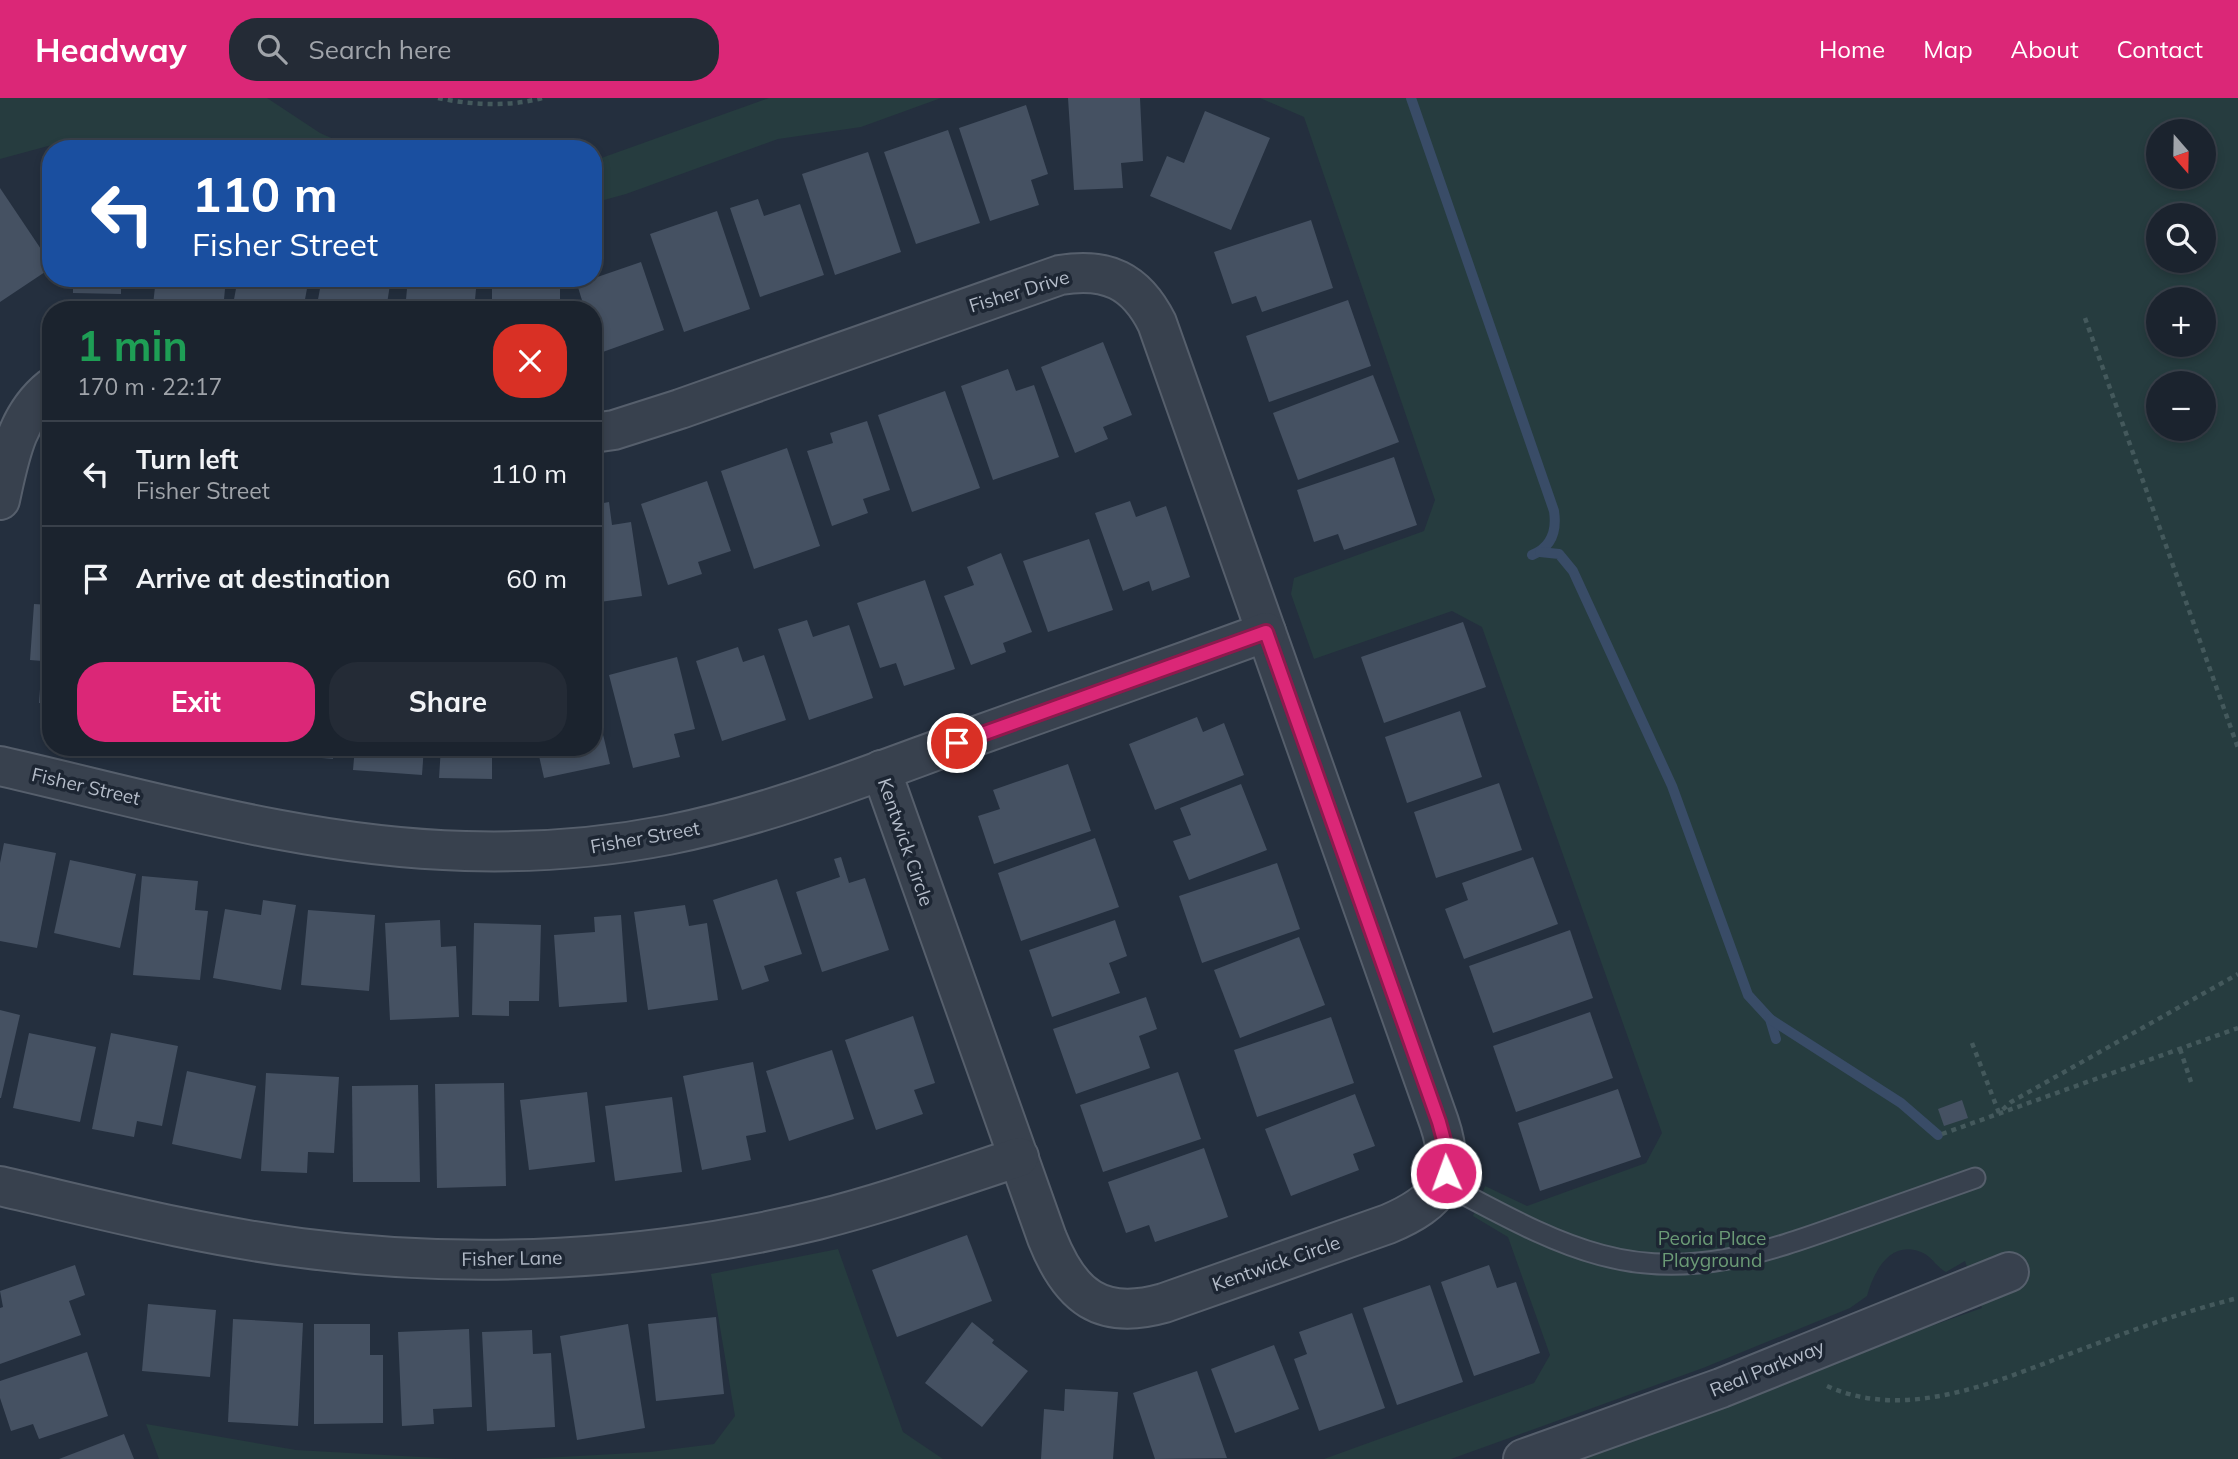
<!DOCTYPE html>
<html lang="en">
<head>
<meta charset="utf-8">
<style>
  body { margin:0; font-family:Mulish,sans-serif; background:#242b36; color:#f1f3f6; height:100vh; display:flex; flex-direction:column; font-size:26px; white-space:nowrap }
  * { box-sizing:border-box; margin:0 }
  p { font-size:23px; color:#a0a4aa }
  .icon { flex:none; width:38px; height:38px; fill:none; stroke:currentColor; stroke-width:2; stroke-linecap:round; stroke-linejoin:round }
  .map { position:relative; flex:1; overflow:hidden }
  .details { position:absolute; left:42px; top:203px; width:560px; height:455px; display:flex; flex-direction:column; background:#1b232e; border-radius:28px; box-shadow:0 4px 10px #0003,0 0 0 2px #39404a }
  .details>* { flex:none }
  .guide { position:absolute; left:42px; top:42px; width:560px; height:147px; border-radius:28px; box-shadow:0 4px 10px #0003,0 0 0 2px #39404a; background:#1a4fa0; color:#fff; overflow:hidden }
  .needle { width:46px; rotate:160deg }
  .fabs { position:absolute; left:2146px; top:21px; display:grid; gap:14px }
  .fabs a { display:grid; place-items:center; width:70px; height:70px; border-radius:50%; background:#1b232e; box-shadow:0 4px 10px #0003,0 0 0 2px #39404a; font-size:35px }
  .pin { position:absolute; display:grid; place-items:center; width:60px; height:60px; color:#fff; margin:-30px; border:4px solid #fff; border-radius:50%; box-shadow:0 2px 7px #0007 }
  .me { position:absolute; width:77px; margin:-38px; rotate:358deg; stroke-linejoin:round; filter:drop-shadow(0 0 5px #0008) }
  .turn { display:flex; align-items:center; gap:24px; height:147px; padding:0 35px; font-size:32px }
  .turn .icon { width:91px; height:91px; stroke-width:2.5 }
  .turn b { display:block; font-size:49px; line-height:60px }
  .round { display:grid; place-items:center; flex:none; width:74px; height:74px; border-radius:28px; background:#242b36 }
  .overview { display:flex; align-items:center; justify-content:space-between; height:119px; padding:0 35px }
  h1 { font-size:42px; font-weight:700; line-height:52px; color:#1e9e55 }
  .button { display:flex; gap:14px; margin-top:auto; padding:14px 35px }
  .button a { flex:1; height:80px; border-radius:28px; background:#db2777; color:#fff; font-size:28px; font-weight:700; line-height:80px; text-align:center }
  .button a+a { background:#242b36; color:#f1f3f6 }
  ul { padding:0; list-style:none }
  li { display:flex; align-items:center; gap:21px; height:105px; padding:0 35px; border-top:2px solid #39404a }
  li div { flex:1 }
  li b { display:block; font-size:26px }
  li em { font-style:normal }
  header { display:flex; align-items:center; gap:42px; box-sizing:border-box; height:98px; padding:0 35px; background:#db2777; color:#fff }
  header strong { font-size:33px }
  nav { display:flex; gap:38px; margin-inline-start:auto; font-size:24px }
  .search { width:490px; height:63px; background:#242b36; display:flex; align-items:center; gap:18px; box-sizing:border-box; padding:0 24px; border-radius:28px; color:#a0a4aa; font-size:26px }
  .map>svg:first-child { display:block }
</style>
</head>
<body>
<header>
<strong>Headway</strong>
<div class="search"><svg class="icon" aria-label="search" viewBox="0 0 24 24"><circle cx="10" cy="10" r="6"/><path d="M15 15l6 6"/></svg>Search here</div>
<nav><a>Home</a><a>Map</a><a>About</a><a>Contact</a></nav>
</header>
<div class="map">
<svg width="2238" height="1361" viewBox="0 0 2238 1361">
  <rect width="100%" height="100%" fill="#242f3e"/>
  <g fill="#263c3f" fill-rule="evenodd">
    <path d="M0,0H267L320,35L356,51H128L93,43L48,48L0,61Z"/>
    <path d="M769,0H941L861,29L778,41L626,96L593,105V63Z"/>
    <path d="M1260,0H2238V1361H1582L1771,1292L1894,1241L1982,1210L1965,1163L1946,1174C1938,1170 1933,1161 1925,1156C1892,1139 1874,1172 1867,1198L1850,1210L1703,1270L1451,1361H1324L1534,1285L1550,1257L1508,1139L1473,1118L1485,1088L1527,1108L1646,1065L1662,1035L1482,529L1452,513L1314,561L1291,496L1294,480L1424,433L1435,402L1304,19ZM2158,33H2203V79H2158ZM2158,117H2203V163H2158ZM2158,201H2203V247H2158ZM2158,285H2203V331H2158Z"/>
    <path d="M838,1151L903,1334L943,1361H525L650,1354L714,1346L735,1318L711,1176Z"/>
    <path d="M146,1326L296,1352L456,1361H159Z"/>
  </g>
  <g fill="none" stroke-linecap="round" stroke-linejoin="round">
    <g stroke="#394c67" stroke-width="10">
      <path d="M1411,0L1554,413C1557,433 1552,449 1532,457"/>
      <path d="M1540,454L1559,456L1573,473L1672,688L1748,897L1770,921L1776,941"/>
      <path d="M1770,921L1901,1005L1938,1037"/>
    </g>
  </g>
  <g fill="#455162">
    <path d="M1068,0H1140L1143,63L1121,65L1123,90L1074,92Z"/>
    <path d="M1026,7L1048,76L1031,82L1039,107L990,123L959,30Z"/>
    <path d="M1205,13L1270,40L1231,132L1150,98L1167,58L1184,65Z"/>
    <path d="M948,32L980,125L916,146L884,54Z"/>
    <path d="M868,54L901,154L835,177L802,76Z"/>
    <path d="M0,90L51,166V170L0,204Z"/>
    <path d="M758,101L764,118L800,106L824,177L760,199L730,110Z"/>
    <path d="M717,113L750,211L684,234L650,136Z"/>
    <path d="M1311,122L1333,190L1262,214L1256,198L1232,206L1214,154Z"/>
    <path d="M641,164L664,232L600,255L593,235V212H585L577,186Z"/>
    <path d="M73,180H121V196L73,195Z"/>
    <path d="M156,180H226L223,212L153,207Z"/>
    <path d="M238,180H309L303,212H232Z"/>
    <path d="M322,180H391L386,212H316Z"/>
    <path d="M408,180L477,181L474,212H405Z"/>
    <rect x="492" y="180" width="68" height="32"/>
    <path d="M1348,202L1371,268L1269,304L1246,238Z"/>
    <path d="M1103,244L1132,317L1103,329L1108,341L1075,355L1041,269Z"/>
    <path d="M1008,271L1016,293L1034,287L1059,359L993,382L961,288Z"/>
    <path d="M1373,277L1399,344L1298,382L1273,315Z"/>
    <path d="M945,293L980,390L912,414L878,317Z"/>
    <path d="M867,323L890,392L863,401L868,415L832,428L807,353L833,345L830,335Z"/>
    <path d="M787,350L820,448L754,471L721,373Z"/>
    <path d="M1394,359L1417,427L1344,452L1338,436L1314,444L1297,392Z"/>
    <path d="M707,383L731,453L698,464L702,476L668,487L641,406Z"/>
    <path d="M1130,403L1136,419L1166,408L1190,479L1152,493L1149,483L1123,493L1095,415Z"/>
    <path d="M609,404L612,427L631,424L642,498L593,505V407Z"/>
    <path d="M1089,441L1113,512L1048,534L1023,463Z"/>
    <path d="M1001,455L1032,534L1003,545L1006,554L971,567L944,498L974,487L967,469Z"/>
    <path d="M925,482L955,571L904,588L896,565L880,570L857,505Z"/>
    <path d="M34,506L51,507V606L39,605L42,563L30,562Z"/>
    <path d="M807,522L813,539L849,527L873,600L809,622L778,531Z"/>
    <path d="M1463,524L1486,589L1384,625L1361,559Z"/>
    <path d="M738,549L743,564L764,557L786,622L722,643L696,563Z"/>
    <path d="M677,559L695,631L674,636L680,659L633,670L609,577Z"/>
    <path d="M593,594L610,666L544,680L537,649H593Z"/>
    <path d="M1460,613L1482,679L1407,705L1385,639Z"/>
    <path d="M1197,619L1203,634L1224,625L1244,677L1155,712L1129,646Z"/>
    <path d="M266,649H334L333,661L266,655Z"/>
    <path d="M355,649H424L422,677L353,672Z"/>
    <path d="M441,649H512V656L492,655V681L439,680Z"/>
    <path d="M1068,666L1091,733L994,766L978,718L1000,711L993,692Z"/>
    <path d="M1499,685L1522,752L1436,780L1414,714Z"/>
    <path d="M1241,686L1267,752L1189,782L1173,743L1191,737L1180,710Z"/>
    <path d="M1095,740L1119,809L1021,843L998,775Z"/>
    <path d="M4,745L56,755L37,850L0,843V765Z"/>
    <path d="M841,759L849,785L865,780L889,852L822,874L796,794L840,779L834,761Z"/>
    <path d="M1533,759L1558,826L1464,861L1445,811L1468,802L1462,785Z"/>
    <path d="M70,762L136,776L120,850L54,835Z"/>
    <path d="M1277,765L1300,831L1202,865L1179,798Z"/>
    <path d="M142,778L198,783L195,812L208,813L200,882L133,877Z"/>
    <path d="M777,781L802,856L764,868L769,883L742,892L713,802Z"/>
    <path d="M263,802L296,807L281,892L213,880L225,811L261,817Z"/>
    <path d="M685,807L689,828L707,825L718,902L648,912L634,814Z"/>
    <path d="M308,812L375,817L369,893L301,887Z"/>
    <path d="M621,817L627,904L559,909L554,837L595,834L594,819Z"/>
    <path d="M440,822L441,849L456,848L459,919L390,922L385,825Z"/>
    <path d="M1115,822L1127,858L1109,865L1120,895L1052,919L1029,852Z"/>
    <path d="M474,825L541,827L539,903H509V918L472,917Z"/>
    <path d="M1570,832L1593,900L1493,935L1469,868Z"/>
    <path d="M1299,839L1325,907L1240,940L1214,872Z"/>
    <path d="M1146,899L1157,931L1139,938L1150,970L1076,996L1053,931Z"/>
    <path d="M0,912L20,917L1,1000H0Z"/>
    <path d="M1590,914L1613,980L1516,1014L1493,948Z"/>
    <path d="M913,918L935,985L914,992L923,1016L876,1032L845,942Z"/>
    <path d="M1331,919L1354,985L1257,1019L1234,952Z"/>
    <path d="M29,935L96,949L80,1024L13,1010Z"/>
    <path d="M111,935L178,948L162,1028L137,1023L134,1039L92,1031Z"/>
    <path d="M832,952L854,1021L789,1043L766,973Z"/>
    <path d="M753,964L766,1034L746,1038L751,1062L702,1072L683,978Z"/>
    <path d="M187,973L256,988L241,1061L172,1046Z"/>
    <path d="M1178,974L1201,1041L1103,1074L1080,1007Z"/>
    <path d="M266,975L339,979L334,1055L308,1054L307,1075L261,1073Z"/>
    <path d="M504,985L506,1088L437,1090L435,986Z"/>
    <path d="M418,987L420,1084H353L352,988Z"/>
    <path d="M1618,991L1641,1059L1540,1093L1518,1025Z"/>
    <path d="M587,994L595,1064L529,1072L520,1002Z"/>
    <path d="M1355,996L1375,1048L1353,1056L1359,1072L1291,1098L1265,1031Z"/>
    <path d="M672,999L682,1074L615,1083L605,1008Z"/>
    <path d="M1962,1002L1968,1020L1944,1028L1938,1011Z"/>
    <path d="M1204,1050L1228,1119L1155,1144L1149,1127L1126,1135L1108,1084Z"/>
    <path d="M967,1137L992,1203L897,1239L872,1172Z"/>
    <path d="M75,1167L85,1197L69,1203L81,1237L0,1266V1210L3,1209L0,1193Z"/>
    <path d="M1489,1167L1497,1190L1516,1184L1540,1255L1474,1278L1441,1184Z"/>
    <path d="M1430,1187L1463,1284L1397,1307L1363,1210Z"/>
    <path d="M148,1206L216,1212L210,1279L142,1273Z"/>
    <path d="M1352,1215L1385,1310L1319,1333L1294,1261L1307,1256L1299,1234Z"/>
    <path d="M716,1219L724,1296L656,1303L648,1226Z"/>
    <path d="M233,1221L303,1225L298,1328L228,1324Z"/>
    <path d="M972,1224L994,1242L992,1245L1028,1273L982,1329L925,1285Z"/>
    <path d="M314,1226H370V1257H383V1325L314,1326Z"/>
    <path d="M628,1226L645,1330L577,1342L560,1238Z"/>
    <path d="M469,1231L472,1309L433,1311L434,1326L402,1328L398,1234Z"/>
    <path d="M532,1232L533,1256L551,1255L555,1329L487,1333L482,1234Z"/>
    <path d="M1274,1247L1299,1311L1235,1335L1211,1271Z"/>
    <path d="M87,1254L108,1318L39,1341L33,1326L11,1333L0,1300V1283Z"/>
    <path d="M1197,1273L1227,1360L1155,1361L1133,1295Z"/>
    <path d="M1065,1291L1118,1294L1113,1361H1041L1044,1311L1064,1313Z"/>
    <path d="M124,1336L134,1361H59Z"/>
  </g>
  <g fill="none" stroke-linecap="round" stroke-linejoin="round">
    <g stroke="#565f6c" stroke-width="23">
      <path id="lane" d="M1442,1085C1493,1111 1545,1142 1601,1157C1689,1181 1764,1155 1845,1126C1888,1111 1932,1095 1975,1080"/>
    </g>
    <g stroke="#565f6c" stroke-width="42">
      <g id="street">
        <path d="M593,335L614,332L680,311L1060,177C1107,169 1136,183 1157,225L1439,1024C1458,1080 1440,1104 1388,1126L1164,1205C1100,1223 1070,1198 1047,1140L881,672"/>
        <path d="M0,402C9,361 16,318 51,290"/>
        <path d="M0,668C153,703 307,749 465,753C533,755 601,750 668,737C768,717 866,678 962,643C1064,607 1165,571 1266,534"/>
        <path d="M0,1088C100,1111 199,1137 301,1150C471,1172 649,1163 817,1122C885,1105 952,1081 1019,1059"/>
        <path d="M1523,1361L1721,1290L2009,1174"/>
      </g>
    </g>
    <g stroke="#44595c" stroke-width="4.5" stroke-dasharray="5 5" stroke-linecap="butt">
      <path d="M438,0C471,7 509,9 542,0"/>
      <path d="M2085,220L2238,650"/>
      <path d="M1972,945L1999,1015L2011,1004L2238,876"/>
      <path d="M2180,951L2191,984"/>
      <path d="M1942,1036L2238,930"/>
      <path d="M1827,1288C1911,1326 2006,1279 2085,1250C2135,1231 2186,1213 2238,1200"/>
    </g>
    <use href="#lane" stroke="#38414e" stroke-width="19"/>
    <use href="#street" stroke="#38414e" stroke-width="38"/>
  </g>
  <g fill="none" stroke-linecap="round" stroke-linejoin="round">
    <g stroke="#8e194d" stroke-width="18">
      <path id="route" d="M957,645L1266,534L1439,1024L1448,1057L1446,1075"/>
    </g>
    <use href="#route" stroke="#db2777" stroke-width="12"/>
  </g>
  <g text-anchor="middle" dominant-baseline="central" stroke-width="7" stroke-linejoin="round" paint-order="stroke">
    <g font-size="19" fill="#b4bcc9" stroke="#1d2633">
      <text transform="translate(1019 193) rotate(-17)">Fisher Drive</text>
      <text transform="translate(86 688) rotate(13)">Fisher Street</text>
      <text transform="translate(645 739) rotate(-10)">Fisher Street</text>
      <text transform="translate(906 744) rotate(71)">Kentwick Circle</text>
      <text transform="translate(512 1160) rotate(-1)">Fisher Lane</text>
      <text transform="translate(1276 1165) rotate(-19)">Kentwick Circle</text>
      <text transform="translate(1767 1270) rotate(-22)">Real Parkway</text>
    </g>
    <g font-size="19" fill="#6b9a76" stroke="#1d2633">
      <text x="1712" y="1140">Peoria Place<tspan x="1712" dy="22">Playground</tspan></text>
    </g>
  </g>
</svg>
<div class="fabs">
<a><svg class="needle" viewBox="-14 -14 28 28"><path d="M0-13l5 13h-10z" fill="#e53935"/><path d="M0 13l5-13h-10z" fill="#a0a4aa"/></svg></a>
<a><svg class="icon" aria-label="search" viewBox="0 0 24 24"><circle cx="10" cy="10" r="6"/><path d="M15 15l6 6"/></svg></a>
<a>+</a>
<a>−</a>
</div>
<div class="pin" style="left:957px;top:645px;background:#d93025"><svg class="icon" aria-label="arrive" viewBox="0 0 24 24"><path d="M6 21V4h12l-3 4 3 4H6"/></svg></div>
<svg class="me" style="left:1446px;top:1075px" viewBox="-20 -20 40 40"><circle r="17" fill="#db2777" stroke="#fff" stroke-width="3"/><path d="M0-11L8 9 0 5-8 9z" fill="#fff"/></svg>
<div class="guide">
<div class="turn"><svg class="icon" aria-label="left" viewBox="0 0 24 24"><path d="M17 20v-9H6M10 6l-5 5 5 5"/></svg><div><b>110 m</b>Fisher Street</div></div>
</div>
<section class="details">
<div class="overview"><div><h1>1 min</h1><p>170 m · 22:17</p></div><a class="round" style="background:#d93025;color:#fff"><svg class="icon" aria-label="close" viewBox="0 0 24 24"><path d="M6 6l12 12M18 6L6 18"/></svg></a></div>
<ul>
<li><svg class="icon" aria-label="left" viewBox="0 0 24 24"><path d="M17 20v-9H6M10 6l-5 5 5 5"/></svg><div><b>Turn left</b><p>Fisher Street</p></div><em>110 m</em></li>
<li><svg class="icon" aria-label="arrive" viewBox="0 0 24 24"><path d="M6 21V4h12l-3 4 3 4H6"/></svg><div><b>Arrive at destination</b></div><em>60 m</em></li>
</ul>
<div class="button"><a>Exit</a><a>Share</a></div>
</section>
</div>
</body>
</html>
